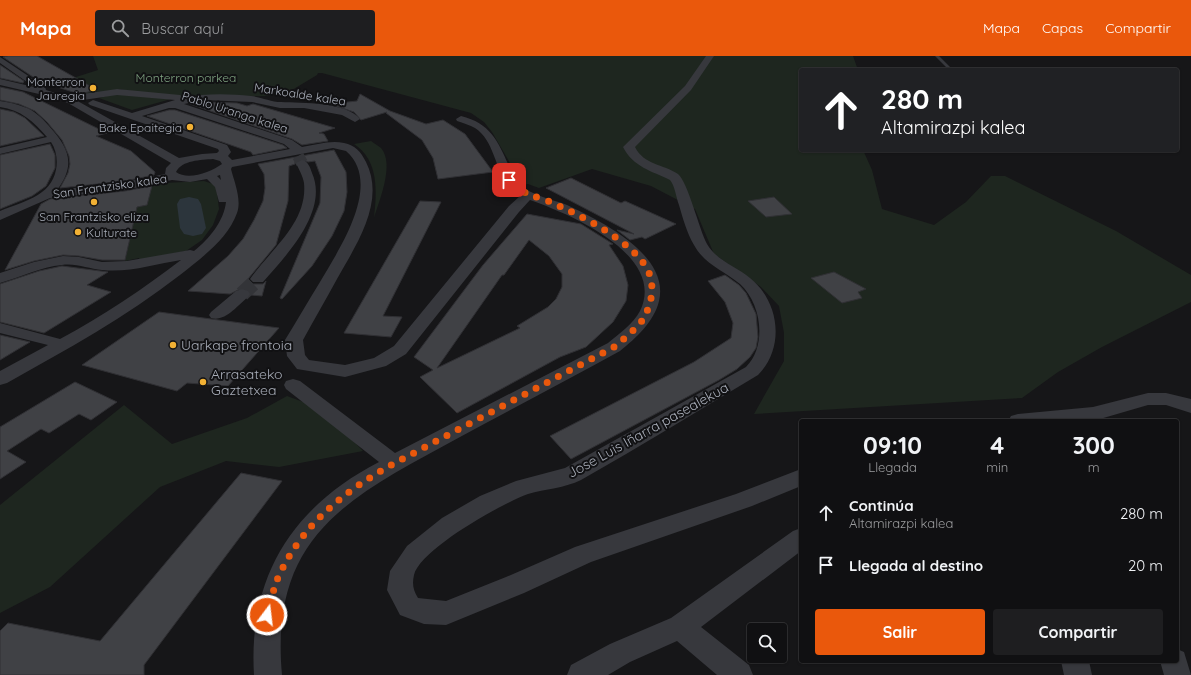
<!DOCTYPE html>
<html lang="es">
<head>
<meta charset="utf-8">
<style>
  body { margin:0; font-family:Quicksand,sans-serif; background:#1e1e20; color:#f1f3f6; height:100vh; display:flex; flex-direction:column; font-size:15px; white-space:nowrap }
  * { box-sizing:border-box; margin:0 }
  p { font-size:13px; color:#9c9d9f }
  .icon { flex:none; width:22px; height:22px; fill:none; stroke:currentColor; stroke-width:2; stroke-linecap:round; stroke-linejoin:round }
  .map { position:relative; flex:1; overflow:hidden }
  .drawer { position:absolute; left:799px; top:363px; width:380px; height:244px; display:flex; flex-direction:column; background:#101012; border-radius:4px; box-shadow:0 1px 3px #0004,0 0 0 1px #303032 }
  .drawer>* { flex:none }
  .top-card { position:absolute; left:799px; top:12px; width:380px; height:84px; border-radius:4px; box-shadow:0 1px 3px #0004,0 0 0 1px #303032; background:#202124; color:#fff; overflow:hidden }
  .fabs { position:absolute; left:747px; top:567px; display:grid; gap:8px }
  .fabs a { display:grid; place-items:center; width:40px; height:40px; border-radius:4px; background:#101012; box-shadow:0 1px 3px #0004,0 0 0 1px #303032; font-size:20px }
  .pin { position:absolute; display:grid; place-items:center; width:34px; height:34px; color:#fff; margin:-17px; border-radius:8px; box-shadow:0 2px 6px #0006 }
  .me { position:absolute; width:44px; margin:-22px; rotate:15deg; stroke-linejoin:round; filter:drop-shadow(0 0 3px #0008) }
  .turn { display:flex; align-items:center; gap:14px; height:84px; padding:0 16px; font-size:18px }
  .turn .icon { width:52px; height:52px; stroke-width:2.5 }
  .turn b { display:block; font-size:28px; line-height:34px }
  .eta { display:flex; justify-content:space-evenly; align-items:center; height:68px; text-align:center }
  .eta b { font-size:24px; font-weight:800; line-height:28px }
  .button { display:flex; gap:8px; margin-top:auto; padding:8px 16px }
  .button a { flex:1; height:46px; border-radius:4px; background:#ea580c; color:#fff; font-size:16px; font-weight:800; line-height:46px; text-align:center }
  .button a+a { background:#1e1e20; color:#f1f3f6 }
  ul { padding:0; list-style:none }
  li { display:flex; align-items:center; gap:12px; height:52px; padding:0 16px }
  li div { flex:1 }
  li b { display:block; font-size:15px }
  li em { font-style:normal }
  header { display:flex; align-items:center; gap:24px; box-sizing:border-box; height:56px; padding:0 20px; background:#ea580c; color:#fff }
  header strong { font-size:19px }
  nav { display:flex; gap:22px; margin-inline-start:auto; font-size:14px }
  .search { width:280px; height:36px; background:#1e1e20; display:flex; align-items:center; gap:10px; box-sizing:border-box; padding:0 14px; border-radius:4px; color:#9c9d9f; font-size:15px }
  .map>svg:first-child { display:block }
</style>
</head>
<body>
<header>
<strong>Mapa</strong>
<div class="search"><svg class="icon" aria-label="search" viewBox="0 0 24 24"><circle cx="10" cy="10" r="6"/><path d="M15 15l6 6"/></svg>Buscar aquí</div>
<nav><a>Mapa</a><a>Capas</a><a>Compartir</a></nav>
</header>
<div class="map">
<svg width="1191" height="619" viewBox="0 0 1191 619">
  <rect width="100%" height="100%" fill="#161618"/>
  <g fill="#1e261f">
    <path d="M93,0H853L858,14H801V94H863L872,114L882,153L934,169L966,146L991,120H1005L1116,175L1191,219V246L1102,291L1058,316L1022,342L754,358L784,305V277L779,250L761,231L714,198L695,153L651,130L592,113L539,132L528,128L523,129L517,126L514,114L492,76L484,66L471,57L322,17H318L317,19L287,37L269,40L175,42L118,33L92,40L54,28L98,14Z"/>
    <path d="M114,38L171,43L132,54L99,42Z"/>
    <path d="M371,85C374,87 378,90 381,92C395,108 379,145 374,162C377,136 379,104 354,88Z"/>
    <path d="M204,125L216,129L219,153L213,169L202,184L186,195L140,204L139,202L125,205L137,151L147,149L152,130L164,127Z"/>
    <path d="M287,340L322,353L363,395L279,411L226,405L160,431L50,531L0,557V449L124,349L172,388L247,362Z"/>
  </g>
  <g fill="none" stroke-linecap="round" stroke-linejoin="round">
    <path fill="#2c353c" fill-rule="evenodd" d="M189,141L198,143L201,148L206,172L202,178L193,180L184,178L180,172L177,148L180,143Z"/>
  </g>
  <g fill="#404145" stroke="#303034" fill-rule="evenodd">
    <path d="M8,0H37L97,34L79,38L39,25L3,1Z"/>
    <path d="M0,9L24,25L23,27L0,22Z"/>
    <path d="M0,31L23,36L107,77L96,80L131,95L155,116L154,119L125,125L60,132L68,117L70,108L69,100L62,84L47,66L35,55L19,48L0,44Z"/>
    <path d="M360,38L390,55L426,68L443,64L465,78L493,116L438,123L433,102L422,84L386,57L387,56L361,64L354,56L330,48L357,45Z"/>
    <path d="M203,46L237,47L247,50L253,48L335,72L319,77L324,78L328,85L302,89L292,83L190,48Z"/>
    <path d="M0,53L14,56L25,62L44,80L0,90Z"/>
    <path d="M169,54H175L283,89L287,92L253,99L251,96L147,60Z"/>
    <path d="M50,88L55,99V112L46,130L32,140L0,153V99Z"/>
    <path d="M334,94L346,116L347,136L344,155L332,180L312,210L282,243L280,242L320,147L321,121L315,105L308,106L301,103L295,106V108L289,110L288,145L276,189L248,223L253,228H263L266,225L262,240L251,239L249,234L242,232L230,238L188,235L228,200L243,183L254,164L263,145L265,132L264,118L258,108Z"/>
    <path d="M571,122L621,147L625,145L676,168L645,183L642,181L630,184L617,174L634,178L546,132Z"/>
    <path d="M152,130L147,149L137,151L125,204H102L79,200L63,199L34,205L5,214L41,148L50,143L125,135Z"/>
    <path d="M774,141L792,158L766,161L748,145Z"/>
    <path d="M420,145L441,146L383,260L402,261L391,281L344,277Z"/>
    <path d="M527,158L581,168L613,188L609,189L623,210L628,229L626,245L613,266L586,291L560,301L457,357L420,321L433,314L414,301L483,209ZM529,184L549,200L562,218V231L556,243L548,251L517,270L520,272L437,312L502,219H504Z"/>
    <path d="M62,210L108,216L87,229L111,236L44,277L0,266V228L39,215Z"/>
    <path d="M834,216L866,233L858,236L862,242L842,247L811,222Z"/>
    <path d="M725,219L739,229L746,237L756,258L758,281L756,292L750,301L737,313L719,324L571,403L550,380L694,306L731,282L733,267L725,246L708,225Z"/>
    <path d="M159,256L211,263L279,272L228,330L187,327L177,335L82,309Z"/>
    <path d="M0,279L30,286L0,304Z"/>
    <path d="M75,326L117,346L91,364L79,358L49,377L41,373L7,395L26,406L0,423V371Z"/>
    <path d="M241,417L282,425L144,609V619H0V575L8,567L100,585Z"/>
  </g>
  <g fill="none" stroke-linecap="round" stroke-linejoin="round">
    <path stroke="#333438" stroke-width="12" stroke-dasharray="12 6" stroke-linecap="butt" d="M298,100L302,107"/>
    <path stroke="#333438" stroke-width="15" stroke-dasharray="15 8" stroke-linecap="butt" d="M242,238L258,223"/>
    <path fill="#37383d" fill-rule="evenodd" d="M935,0H939L953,14H949Z"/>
    <g fill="#37383d" fill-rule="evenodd">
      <path d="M706,0H714L691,34L635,91C644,109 663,108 678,118C688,126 699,173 707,188C717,205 736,210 750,222C780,246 785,292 758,319C699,354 641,390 581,424C565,432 545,433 528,438C503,447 420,493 414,519C412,528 413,534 418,542L446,545L506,521L575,491L736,438L801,413V430L752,450L591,506L524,537L446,569L424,568L400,559L387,534L390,515L407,490L442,462L480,440L516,425L565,412L746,311C767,290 762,248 740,228C723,214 705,209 694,189C687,177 683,163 679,149C676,141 675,130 670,124C652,115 633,111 623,91L685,30Z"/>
      <path d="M0,1L45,31L46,34L74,43L179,102L202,98L217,97L219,95L218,93L90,49L88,47L93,44L132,57L175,44L117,39L83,44L78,41L83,38L117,33L180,39L184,42C206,37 229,38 251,40C261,41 271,46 281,46C302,47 347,46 360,63L355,66L342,59L304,52H280L252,46L203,44L184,48L292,84L302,91C315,89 330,84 344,87C355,89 361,96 366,106C386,146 356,189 337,223C326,243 314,264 303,284L305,299L309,304L345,309L374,302L394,290L509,150L520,140C493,122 498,87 475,72C470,69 463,67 457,65L456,63L461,60C490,67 498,85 509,110C512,116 514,124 519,128C532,140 552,143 567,149C601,165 670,199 659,245C654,266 636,282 620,295C567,324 514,352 460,381C352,440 269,477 282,619H254C248,521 292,451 379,406L286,333L284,329L286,325L293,323L300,325L395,397L608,287C619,278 633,268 640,255C667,199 570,158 530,144L519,156L406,298L386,310L345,321L297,313L287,300L285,284C297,265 308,245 320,226C338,195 384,128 346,95L333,92L232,111L231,113C234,125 242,144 237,157C228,183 200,203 180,219C126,261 66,294 7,327L0,329V315L48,289L0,277V267L60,283C103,260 143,233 181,204C156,208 128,217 102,214C89,213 76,207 62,209C41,211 21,221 0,227V217L34,206L63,200L79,201L102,206L127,205L190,194L194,195C209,183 224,165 226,146H219L215,131L207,123L190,126L172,124L125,134L50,142L0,164V155C12,150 32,144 42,136C58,125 61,101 51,86L0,98V92L47,81C33,65 21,54 0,51V45C8,46 17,48 24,51C34,54 42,62 49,70C68,91 77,108 57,134L125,126L165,118L166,112L171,107L68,47L52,41L0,29V23L34,31L0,7ZM169,52H175L284,88L290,93L232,104L228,100L231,96L227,89L142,60ZM213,103L220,105L222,108C211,116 188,125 176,116C182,104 201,104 213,103ZM220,119L221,124L217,120Z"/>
      <path d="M302,104C308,105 310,111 312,117C329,155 286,200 263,226H253L250,223C270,194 308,167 304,127C303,120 299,114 296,107Z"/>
      <path d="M242,233L248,235L250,238L248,241C237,250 225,266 211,262L209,259L211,256L236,235Z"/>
      <path d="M1148,337H1166L1191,343V357L1166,349H1148L1093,365H1008L1011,360L1018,358L1093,351Z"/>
      <path d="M801,472V495L701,571L749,609L753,619H717L677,585L630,606L608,619H567L571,609L610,588L671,562L793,475Z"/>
      <path d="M1177,593L1184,596L1191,619H1164L1160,605H1177Z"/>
      <path d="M1061,605H1089L1092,619H1064Z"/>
    </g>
  </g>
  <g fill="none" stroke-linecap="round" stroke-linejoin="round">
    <path stroke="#ea580c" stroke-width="7" stroke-dasharray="0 12.6" d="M267,559C270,548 273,535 277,524C301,469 344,435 395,407L614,291C625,282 636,273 645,261C647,257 648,251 650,247C653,235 653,222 646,211C629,183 578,158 548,145C533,139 520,138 509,124"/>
  </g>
  <g fill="#f2b134" stroke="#111113" stroke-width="1.5">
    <circle cx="93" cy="32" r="4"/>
    <circle cx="190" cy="71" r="4"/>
    <circle cx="94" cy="146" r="4"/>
    <circle cx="78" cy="176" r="4"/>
    <circle cx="173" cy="289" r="4"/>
    <circle cx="203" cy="326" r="4"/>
  </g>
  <g text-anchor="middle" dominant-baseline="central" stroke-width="4" stroke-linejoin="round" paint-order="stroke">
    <g font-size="12" fill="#7fa381" stroke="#111113">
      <text x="186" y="21">Monterron parkea</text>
    </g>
    <g font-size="12" fill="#a8adb8" stroke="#111113" text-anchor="end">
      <text x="85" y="25">Monterron<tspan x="85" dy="14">Jauregia</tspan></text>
      <text x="182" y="71">Bake Epaitegia</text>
      <text x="94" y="160" text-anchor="middle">San Frantzisko eliza</text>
      <text x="86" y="176" text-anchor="start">Kulturate</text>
    </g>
    <g font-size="12" fill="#a8adb8" stroke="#111113">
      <text transform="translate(300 38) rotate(9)">Markoalde kalea</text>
      <text transform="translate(235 56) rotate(18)">Pablo Uranga kalea</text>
      <text transform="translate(110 130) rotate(-8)">San Frantzisko kalea</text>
    </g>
    <g font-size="14" fill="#a8adb8" stroke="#111113" text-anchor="start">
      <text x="181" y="289">Uarkape frontoia</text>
      <text x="211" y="318">Arrasateko<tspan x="211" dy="16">Gaztetxea</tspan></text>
    </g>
    <g font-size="14" fill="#a8adb8" stroke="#111113">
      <text transform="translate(648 374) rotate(-29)">Jose Luis Iñarra pasealekua</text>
    </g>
  </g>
</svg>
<div class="fabs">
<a><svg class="icon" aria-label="search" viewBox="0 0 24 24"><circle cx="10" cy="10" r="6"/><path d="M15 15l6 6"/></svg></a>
</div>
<div class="pin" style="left:509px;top:124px;background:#d93025"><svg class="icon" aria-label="arrive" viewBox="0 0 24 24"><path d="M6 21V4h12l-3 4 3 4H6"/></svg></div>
<svg class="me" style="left:267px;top:559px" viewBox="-20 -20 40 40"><circle r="17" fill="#ea580c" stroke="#fff" stroke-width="3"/><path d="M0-11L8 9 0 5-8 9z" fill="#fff"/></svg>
<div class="top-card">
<div class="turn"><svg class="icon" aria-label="ahead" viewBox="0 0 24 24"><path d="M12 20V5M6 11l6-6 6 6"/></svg><div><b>280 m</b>Altamirazpi kalea</div></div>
</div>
<section class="drawer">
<div class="eta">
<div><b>09:10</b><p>Llegada</p></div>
<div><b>4</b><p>min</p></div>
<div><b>300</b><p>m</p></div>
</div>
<ul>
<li><svg class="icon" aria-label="ahead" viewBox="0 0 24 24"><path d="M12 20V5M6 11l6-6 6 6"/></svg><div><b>Continúa</b><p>Altamirazpi kalea</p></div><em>280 m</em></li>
<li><svg class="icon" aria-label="arrive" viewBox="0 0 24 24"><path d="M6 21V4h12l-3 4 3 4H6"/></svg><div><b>Llegada al destino</b></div><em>20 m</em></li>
</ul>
<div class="button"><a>Salir</a><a>Compartir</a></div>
</section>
</div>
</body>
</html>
